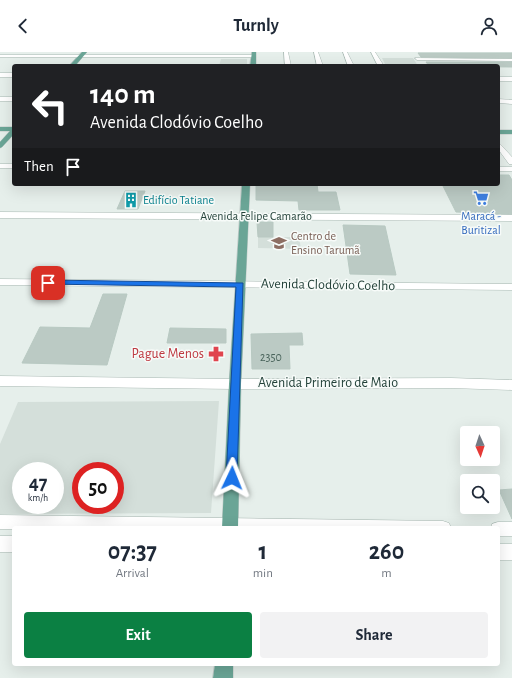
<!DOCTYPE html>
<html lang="en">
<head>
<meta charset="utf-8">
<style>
  body { margin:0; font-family:"Alegreya Sans",sans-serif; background:#f2f2f3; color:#1f2937; height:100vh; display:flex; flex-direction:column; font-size:15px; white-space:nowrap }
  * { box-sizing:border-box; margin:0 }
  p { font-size:13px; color:#747a83 }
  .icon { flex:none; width:22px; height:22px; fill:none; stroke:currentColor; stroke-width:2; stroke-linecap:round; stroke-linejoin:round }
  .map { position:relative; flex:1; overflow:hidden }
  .drawer { position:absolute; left:12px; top:474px; width:488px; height:140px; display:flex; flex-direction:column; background:#fff; border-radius:4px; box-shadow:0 4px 16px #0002 }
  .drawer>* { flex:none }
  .guide { position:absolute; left:12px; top:12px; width:488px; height:122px; border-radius:4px; box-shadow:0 4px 16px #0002; background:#202124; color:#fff; overflow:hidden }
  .needle { width:26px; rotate:177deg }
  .controls { position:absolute; left:460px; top:374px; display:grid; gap:8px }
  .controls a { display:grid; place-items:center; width:40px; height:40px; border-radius:4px; background:#fff; box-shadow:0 4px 16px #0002; font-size:20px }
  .speed { position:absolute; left:12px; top:410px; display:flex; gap:8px; font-size:20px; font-weight:700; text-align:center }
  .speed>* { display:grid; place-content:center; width:52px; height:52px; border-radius:50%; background:#fff; box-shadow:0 4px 16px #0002; line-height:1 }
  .speed small { font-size:10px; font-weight:400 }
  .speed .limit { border:6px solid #d22; background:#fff; color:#111 }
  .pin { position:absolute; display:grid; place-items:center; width:34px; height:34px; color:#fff; margin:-17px; border-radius:8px; box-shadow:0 2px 6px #0006 }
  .me { position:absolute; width:44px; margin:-22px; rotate:2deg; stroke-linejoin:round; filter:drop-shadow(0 0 3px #0008) }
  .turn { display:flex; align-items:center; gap:14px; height:84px; padding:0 12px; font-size:18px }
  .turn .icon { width:52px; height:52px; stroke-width:2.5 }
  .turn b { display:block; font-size:28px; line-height:34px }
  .then { display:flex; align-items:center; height:38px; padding:0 12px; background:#0003; gap:8px; font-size:15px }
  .eta { display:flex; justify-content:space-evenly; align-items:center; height:68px; text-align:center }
  .eta b { font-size:24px; font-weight:700; line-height:28px }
  .cta { display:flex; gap:8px; margin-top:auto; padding:8px 12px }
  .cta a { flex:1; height:46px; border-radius:4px; background:#0b8043; color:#fff; font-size:16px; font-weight:700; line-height:46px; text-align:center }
  .cta a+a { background:#f2f2f3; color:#1f2937 }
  header { display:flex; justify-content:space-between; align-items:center; height:52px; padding:0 12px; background:#fff; font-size:18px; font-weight:700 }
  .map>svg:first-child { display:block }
</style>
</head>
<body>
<header><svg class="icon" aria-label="back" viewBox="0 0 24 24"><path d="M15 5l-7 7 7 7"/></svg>Turnly<svg class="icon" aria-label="person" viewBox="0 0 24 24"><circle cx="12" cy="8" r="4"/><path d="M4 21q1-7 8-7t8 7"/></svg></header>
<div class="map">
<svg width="512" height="626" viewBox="0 0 512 626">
  <rect width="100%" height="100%" fill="#e6efeb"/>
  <g fill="#d4dfda" fill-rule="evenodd">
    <path d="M382,6H413L418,14H386Z"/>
    <path d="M221,7H247V14H219Z"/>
    <path d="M258,185H299L301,197L258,196Z"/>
    <path d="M219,349L211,461L0,462V392L18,350ZM21,419H55V453H21ZM81,419H115V453H81Z"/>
  </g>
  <g fill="#bbcac4" stroke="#b8c9c2">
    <path d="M418,1H512V6L421,5Z"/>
    <path d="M426,10H512V15L429,14Z"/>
    <path d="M498,123H509L512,128V162L456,160L442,132H498Z"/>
    <path d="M256,132H317L318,140H336L340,158H299L298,149L256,148Z"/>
    <path d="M125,139H145L138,157H117Z"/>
    <path d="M257,170H273V185H258Z"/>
    <path d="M343,173L385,174L396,223L350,222Z"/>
    <path d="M103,242H127L107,313L22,311L40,275L90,276Z"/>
    <path d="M170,276L226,277V291H167Z"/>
    <path d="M302,281L303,293H289L290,317H252L251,282Z"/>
    <path d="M512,437V467L499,438Z"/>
  </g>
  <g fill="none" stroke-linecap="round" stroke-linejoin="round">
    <g stroke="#a8b8b2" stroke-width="1">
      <g id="minor">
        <path d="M284,0H288L291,14H285Z"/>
        <path d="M314,0H318L323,14H317Z"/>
        <path d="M343,0H347L354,14H348Z"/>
        <path d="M371,0H375L384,14H378Z"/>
        <path d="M0,3H254L256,4L254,5H0Z"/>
        <path d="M415,6L512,7V9L417,8Z"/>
        <rect x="0" y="21" width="14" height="4"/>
        <rect x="498" y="25" width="14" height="4"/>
        <rect x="0" y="45" width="14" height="4"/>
        <path d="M498,47L512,48V52L498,51Z"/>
        <path d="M498,91L500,92L512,105V112H509L498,97Z"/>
        <rect x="0" y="112" width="14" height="4"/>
        <rect x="498" y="115" width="14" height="4"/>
        <path d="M0,160L512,163V169L0,166Z"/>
        <path d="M0,227L512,232V238L0,233Z"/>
        <path d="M0,324L235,327L451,326L512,328V338L451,336L235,337L0,334Z"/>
        <path d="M0,463L443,469L449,471L451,476H14V477H0Z"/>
        <path d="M498,470H512V484H498V476H491L492,472Z"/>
        <rect x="0" y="484" width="14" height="16"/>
        <rect x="498" y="492" width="14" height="16"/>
      </g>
    </g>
    <g stroke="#c2cac8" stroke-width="1">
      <g id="major">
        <path d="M82,0H87L75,14H69Z"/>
        <path d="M252,0H256V14H250Z"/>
        <path d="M0,75H14V82L2,95L0,96V90L10,79H0Z"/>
        <rect x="498" y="78" width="14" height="4"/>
        <path d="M242,132H250L241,332L238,476H222L229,332Z"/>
        <path d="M215,612H233V626H213Z"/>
      </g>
    </g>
    <use href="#minor" fill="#fff" fill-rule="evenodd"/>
    <use href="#major" fill="#6aa596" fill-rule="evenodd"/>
  </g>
  <path fill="#1a73e8" stroke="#114b97" d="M48,228L243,231L237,426L236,429L232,430L228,429L226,426L236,235L45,232L44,231Z"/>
  <defs>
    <g id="supermarket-bare" transform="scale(1.2)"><path d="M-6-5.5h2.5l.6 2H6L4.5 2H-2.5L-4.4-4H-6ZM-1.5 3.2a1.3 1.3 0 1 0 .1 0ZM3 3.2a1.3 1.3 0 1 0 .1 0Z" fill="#3f7fe0" stroke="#f7fbf9" stroke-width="2.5" paint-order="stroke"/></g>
    <g id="building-bare" transform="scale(1.2)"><path d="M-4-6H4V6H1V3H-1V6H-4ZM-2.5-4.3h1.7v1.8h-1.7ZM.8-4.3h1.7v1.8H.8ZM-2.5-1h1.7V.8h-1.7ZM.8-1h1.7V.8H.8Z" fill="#0f9aa8" stroke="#f7fbf9" stroke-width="2.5" paint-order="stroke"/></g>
    <g id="school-bare" transform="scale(1.2)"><path d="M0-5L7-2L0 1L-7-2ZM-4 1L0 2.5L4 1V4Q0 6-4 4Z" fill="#8d6e63" stroke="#f7fbf9" stroke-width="2.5" paint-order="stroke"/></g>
    <g id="pharmacy-bare" transform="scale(1.2)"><path d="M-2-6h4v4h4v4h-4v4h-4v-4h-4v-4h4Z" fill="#e0444e" stroke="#f7fbf9" stroke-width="2.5" paint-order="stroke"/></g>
  </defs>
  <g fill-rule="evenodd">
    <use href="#supermarket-bare" x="481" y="146"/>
    <use href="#building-bare" x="131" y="148"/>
    <use href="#school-bare" x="279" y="191"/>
    <use href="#pharmacy-bare" x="216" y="302"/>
  </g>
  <g text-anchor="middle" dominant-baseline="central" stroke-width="3" stroke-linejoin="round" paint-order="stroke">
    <g font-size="12" fill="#0d838f" stroke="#f7fbf9" text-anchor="start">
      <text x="143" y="148">Edifício Tatiane</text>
    </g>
    <g font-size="12" fill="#24423a" stroke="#f7fbf9">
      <text x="256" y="164">Avenida Felipe Camarão</text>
    </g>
    <g font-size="12" fill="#366cbe" stroke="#f7fbf9">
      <text x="481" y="164">Maracá -<tspan x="481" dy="14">Buritizal</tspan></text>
    </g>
    <g font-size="12" fill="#785e54" stroke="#f7fbf9" text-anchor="start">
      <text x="291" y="184">Centro de<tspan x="291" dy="14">Ensino Tarumã</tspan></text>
    </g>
    <g font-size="12" fill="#4a645c">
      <text x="271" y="305">2350</text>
    </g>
    <g font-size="14" fill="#24423a" stroke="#f7fbf9">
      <text transform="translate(328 233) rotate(1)">Avenida Clodóvio Coelho</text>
      <text x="328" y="331">Avenida Primeiro de Maio</text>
    </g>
    <g font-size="14" fill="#be3a42" stroke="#f7fbf9" text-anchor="end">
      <text x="204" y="302">Pague Menos</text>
    </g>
  </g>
</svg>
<div class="controls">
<a><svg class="needle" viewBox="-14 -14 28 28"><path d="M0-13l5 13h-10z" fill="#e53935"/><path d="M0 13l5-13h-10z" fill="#747a83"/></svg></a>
<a><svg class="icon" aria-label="search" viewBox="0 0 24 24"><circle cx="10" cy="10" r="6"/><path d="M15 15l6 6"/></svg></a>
</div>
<div class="speed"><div>47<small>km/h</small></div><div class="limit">50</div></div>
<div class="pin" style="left:48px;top:231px;background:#d93025"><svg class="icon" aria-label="arrive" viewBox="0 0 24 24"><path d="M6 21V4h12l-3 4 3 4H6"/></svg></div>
<svg class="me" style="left:232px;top:426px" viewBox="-20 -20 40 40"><path d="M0-17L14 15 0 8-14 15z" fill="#1a73e8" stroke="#fff" stroke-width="4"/></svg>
<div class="guide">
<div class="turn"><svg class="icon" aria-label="left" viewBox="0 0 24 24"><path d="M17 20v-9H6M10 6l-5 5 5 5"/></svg><div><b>140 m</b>Avenida Clodóvio Coelho</div></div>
<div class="then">Then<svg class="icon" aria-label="arrive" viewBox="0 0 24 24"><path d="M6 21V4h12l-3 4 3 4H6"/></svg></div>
</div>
<section class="drawer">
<div class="eta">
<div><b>07:37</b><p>Arrival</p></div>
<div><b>1</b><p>min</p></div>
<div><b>260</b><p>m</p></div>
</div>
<div class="cta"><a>Exit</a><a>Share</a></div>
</section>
</div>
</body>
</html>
